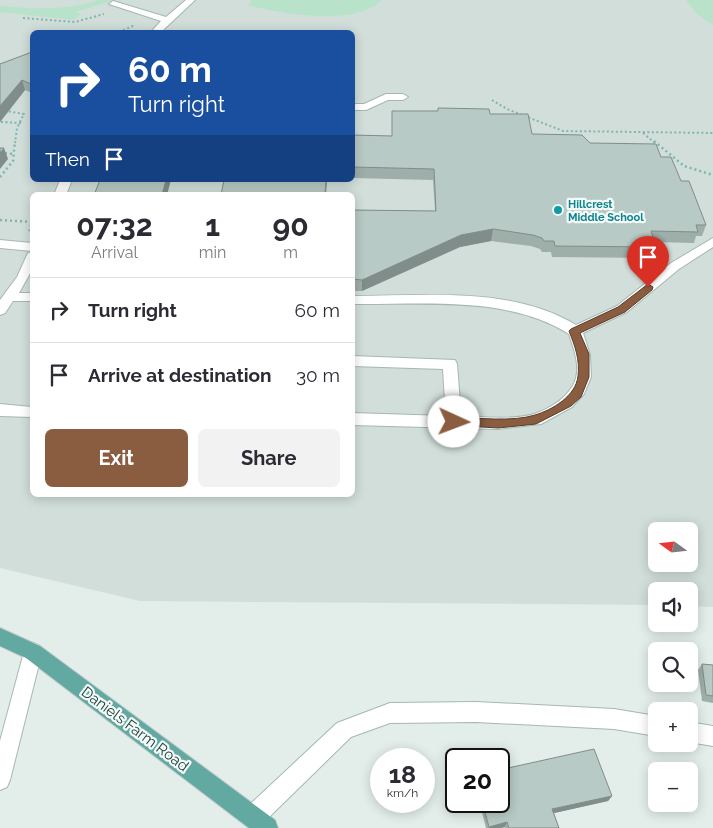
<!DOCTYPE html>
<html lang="en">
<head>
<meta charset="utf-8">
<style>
  body { margin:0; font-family:Raleway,sans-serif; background:#f2f2f3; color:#2b2b33; height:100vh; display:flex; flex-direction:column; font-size:19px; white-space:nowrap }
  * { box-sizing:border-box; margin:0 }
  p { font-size:16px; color:#7c7c81 }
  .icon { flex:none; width:28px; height:28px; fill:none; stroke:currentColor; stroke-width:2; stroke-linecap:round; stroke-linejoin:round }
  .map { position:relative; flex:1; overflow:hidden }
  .sheet { position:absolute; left:30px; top:192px; width:325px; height:305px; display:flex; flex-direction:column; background:#fff; border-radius:8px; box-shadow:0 2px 12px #0003 }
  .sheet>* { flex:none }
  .banner { position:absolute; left:30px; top:30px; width:325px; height:152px; border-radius:8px; box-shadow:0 2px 12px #0003; background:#1a4fa0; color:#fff; overflow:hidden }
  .needle { width:32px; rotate:285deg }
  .controls { position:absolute; left:648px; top:522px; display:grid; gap:10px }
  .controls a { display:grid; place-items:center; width:50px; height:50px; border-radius:8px; background:#fff; box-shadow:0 2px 12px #0003; font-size:25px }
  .speed { position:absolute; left:370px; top:748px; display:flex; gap:10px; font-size:25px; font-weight:700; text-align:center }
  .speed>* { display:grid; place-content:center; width:65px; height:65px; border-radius:50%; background:#fff; box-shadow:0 2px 12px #0003; line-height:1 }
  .speed small { font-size:12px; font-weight:400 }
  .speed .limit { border:2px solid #111; border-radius:8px; background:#fff; color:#111 }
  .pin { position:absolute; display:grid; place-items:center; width:42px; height:42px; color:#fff; margin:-51px -21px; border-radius:50% 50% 50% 0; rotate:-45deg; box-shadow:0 0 5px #0007 }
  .pin .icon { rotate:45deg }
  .me { position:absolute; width:55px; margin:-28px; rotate:92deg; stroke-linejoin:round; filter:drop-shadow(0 0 4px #0008) }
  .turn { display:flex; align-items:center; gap:18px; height:105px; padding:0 15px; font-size:22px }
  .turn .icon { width:65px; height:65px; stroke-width:2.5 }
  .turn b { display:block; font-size:35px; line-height:42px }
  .then { display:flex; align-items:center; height:48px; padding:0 15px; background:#0003; gap:10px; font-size:19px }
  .eta { display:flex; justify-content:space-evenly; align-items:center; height:85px; text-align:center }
  .eta b { font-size:30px; font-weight:700; line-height:35px }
  .button { display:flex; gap:10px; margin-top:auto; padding:10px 15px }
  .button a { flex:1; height:58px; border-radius:8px; background:#8a5c40; color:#fff; font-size:20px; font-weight:700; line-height:58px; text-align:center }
  .button a+a { background:#f2f2f3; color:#2b2b33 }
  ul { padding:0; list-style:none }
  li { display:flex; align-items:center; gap:15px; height:65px; padding:0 15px; border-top:1px solid #e1e1e2 }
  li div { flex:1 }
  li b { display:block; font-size:19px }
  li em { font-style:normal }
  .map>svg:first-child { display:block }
</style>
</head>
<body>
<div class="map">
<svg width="713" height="828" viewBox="0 0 713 828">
  <rect width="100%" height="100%" fill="#e3eeeb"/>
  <path fill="#d1deda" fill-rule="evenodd" d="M0,0H713V607L689,606V591H656V605L140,601L0,568ZM32,32H352V180H32ZM32,195H352V495H32ZM656,531H689V564H656Z"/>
  <g fill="#b9e2cb">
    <path d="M98,0H116L75,12L81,14L74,20L0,12V6C34,9 65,11 98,0Z"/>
    <path d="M252,0H382C355,27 282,14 248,5Z"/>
    <path d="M686,0H713V25L697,14Z"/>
  </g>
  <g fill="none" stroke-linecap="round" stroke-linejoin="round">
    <g stroke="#a5b7b4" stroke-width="2">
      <g id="minor">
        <path d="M186,0H195L161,32H151L161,21L109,4L113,1L166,17Z"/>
        <path d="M386,94H403L408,97L403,100H388L366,110H352V104H364Z"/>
        <path d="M60,180H72L66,195H54Z"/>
        <path d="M713,238V247L679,269L627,312L583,333L590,355L591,377L584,394L572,407L541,424L498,429L352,425V413L446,416L443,369L352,366V356L455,360L457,364L461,416C481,417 516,420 534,414C550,409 571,396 576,378C580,364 573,347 569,334C507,295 423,305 352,304V296C426,296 511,286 576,325L617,306L671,263Z"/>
        <path d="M0,240L32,243V251L0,248Z"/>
        <path d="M32,252V270L19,293H32V301H13L5,313L0,315V300L17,277L28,253Z"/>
        <path d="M0,404L32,407V417L0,416Z"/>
        <path d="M33,643L40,646L42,652L10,780L7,787L0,790V741L24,652L26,646Z"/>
        <path d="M476,702L614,709L656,716V736L614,729L476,722L390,723L351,737L261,825L253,828L245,825L242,817L245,809L337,723L390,703Z"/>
        <path d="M689,722L713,726V746L689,742Z"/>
      </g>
    </g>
    <g stroke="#c1cac9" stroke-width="2">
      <path id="major" d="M0,628L40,646L275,820L278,828H249L26,658L0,646Z"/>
    </g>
    <g stroke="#80b5ad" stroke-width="2" stroke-dasharray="2 2.5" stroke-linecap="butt">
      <path d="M23,18L75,22L104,14"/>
      <path d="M119,32L135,25"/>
      <path d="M492,100L507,109L563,131L713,133"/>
      <path d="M0,110L24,114L17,128L15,143"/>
      <path d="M1,122L21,123"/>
      <path d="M643,133L655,143"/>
    </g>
    <g stroke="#80b5ad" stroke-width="2.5" stroke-dasharray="2 3" stroke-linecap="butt">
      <path d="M654,141L684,166L713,175"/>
      <path d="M0,153L14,154"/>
      <path d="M0,177L13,161L15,141"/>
      <path d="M0,220L32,222L29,231"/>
    </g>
    <use href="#minor" fill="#fff" fill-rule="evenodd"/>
    <use href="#major" fill="#62a9a2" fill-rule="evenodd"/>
  </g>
  <g fill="#9eaea9">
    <path d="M32,52V93L25,90L0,122V64Z"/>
    <path d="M438,108L490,114L532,134L590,143L661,157L681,181L706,225L702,236H696L694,243L654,242L656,247L652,258L552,257L551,252H542L540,249L531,246L491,241L460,247L362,291H352V210L435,211L433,180L352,178V135L392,136V111H438Z"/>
    <path d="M702,664L713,665V703L702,701L698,670Z"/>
    <path d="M612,796L608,801L554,813L559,828H505V827L501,828H486L479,801H499Z"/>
  </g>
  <g fill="#818d8a">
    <path d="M22,80L25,90L0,122V106Z"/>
    <path d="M4,148L8,159L0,169V153Z"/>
    <path d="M166,180H171L167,195H162Z"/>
    <path d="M326,180H327L326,195H325Z"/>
    <path d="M493,229L491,241L460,247L362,291V280L461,235Z"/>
    <path d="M612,796L608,801L550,814L552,809Z"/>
    <path d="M507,822L505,827L501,828H489V827Z"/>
  </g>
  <g fill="#b8cac5" stroke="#818d8a">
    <path d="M32,52V83L31,84L22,80L0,106V64Z"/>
    <path d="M438,108L489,109L490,114H528L532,134L582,135L590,143L656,144L661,157H671L681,181H689L706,225H696L698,232L651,231L656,247L555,246L554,241H544L542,238L533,235L493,229L461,235L362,280L352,279V210L436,211L434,169L352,167V135L392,136V111H438Z"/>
    <path d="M0,148H4L0,153Z"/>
    <path d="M100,180H166L162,195H94Z"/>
    <path d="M224,180H326L325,195H221Z"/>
    <path d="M702,664L713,665V696L706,695Z"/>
    <path d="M594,749L612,796L552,809L559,828H509L507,822L489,827L482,801H499V770Z"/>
  </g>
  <path fill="#8a5c40" stroke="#5a3c2a" d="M648,284L653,287L652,290L625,312L580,333L589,354V377L581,397L571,406L536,424L498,428L450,425L448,422L454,417C477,418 513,422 535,415C552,410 576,396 578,376C580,360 575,346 569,331L571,329L618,307Z"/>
  <circle fill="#0f9aa8" stroke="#f4faf8" stroke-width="2" cx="558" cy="210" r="5"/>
  <g text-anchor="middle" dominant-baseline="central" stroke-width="4.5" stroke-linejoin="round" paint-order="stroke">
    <g font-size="11" font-weight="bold" fill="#0d838f" stroke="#f4faf8" text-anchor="start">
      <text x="568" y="204">Hillcrest<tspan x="568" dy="13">Middle School</tspan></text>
    </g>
    <g font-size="15" fill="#20423e" stroke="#f4faf8">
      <text transform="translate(135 729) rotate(37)">Daniels Farm Road</text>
    </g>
  </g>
</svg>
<div class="controls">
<a><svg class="needle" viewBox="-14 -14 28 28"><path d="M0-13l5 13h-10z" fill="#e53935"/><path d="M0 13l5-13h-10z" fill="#7c7c81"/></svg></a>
<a><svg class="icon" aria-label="sound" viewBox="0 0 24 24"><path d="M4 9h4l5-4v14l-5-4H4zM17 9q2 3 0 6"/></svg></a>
<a><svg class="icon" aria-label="search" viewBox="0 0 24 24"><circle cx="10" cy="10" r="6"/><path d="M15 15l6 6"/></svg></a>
<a>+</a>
<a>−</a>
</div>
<div class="speed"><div>18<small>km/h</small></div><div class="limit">20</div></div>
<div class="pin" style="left:648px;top:287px;background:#d93025"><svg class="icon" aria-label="arrive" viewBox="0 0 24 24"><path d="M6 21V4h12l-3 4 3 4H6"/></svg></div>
<svg class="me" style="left:454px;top:422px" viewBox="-20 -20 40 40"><circle r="19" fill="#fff"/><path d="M0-13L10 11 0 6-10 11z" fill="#8a5c40"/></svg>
<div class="banner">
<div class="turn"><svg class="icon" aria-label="right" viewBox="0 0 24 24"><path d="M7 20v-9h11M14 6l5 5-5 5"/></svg><div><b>60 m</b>Turn right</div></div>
<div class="then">Then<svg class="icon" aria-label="arrive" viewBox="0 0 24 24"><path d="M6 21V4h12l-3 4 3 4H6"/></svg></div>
</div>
<section class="sheet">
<div class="eta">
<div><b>07:32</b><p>Arrival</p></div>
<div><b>1</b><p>min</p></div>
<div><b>90</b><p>m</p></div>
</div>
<ul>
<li><svg class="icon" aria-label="right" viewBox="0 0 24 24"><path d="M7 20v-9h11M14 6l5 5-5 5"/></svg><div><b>Turn right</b></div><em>60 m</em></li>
<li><svg class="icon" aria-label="arrive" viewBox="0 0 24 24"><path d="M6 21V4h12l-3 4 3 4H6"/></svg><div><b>Arrive at destination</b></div><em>30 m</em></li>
</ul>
<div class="button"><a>Exit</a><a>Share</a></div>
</section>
</div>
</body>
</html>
